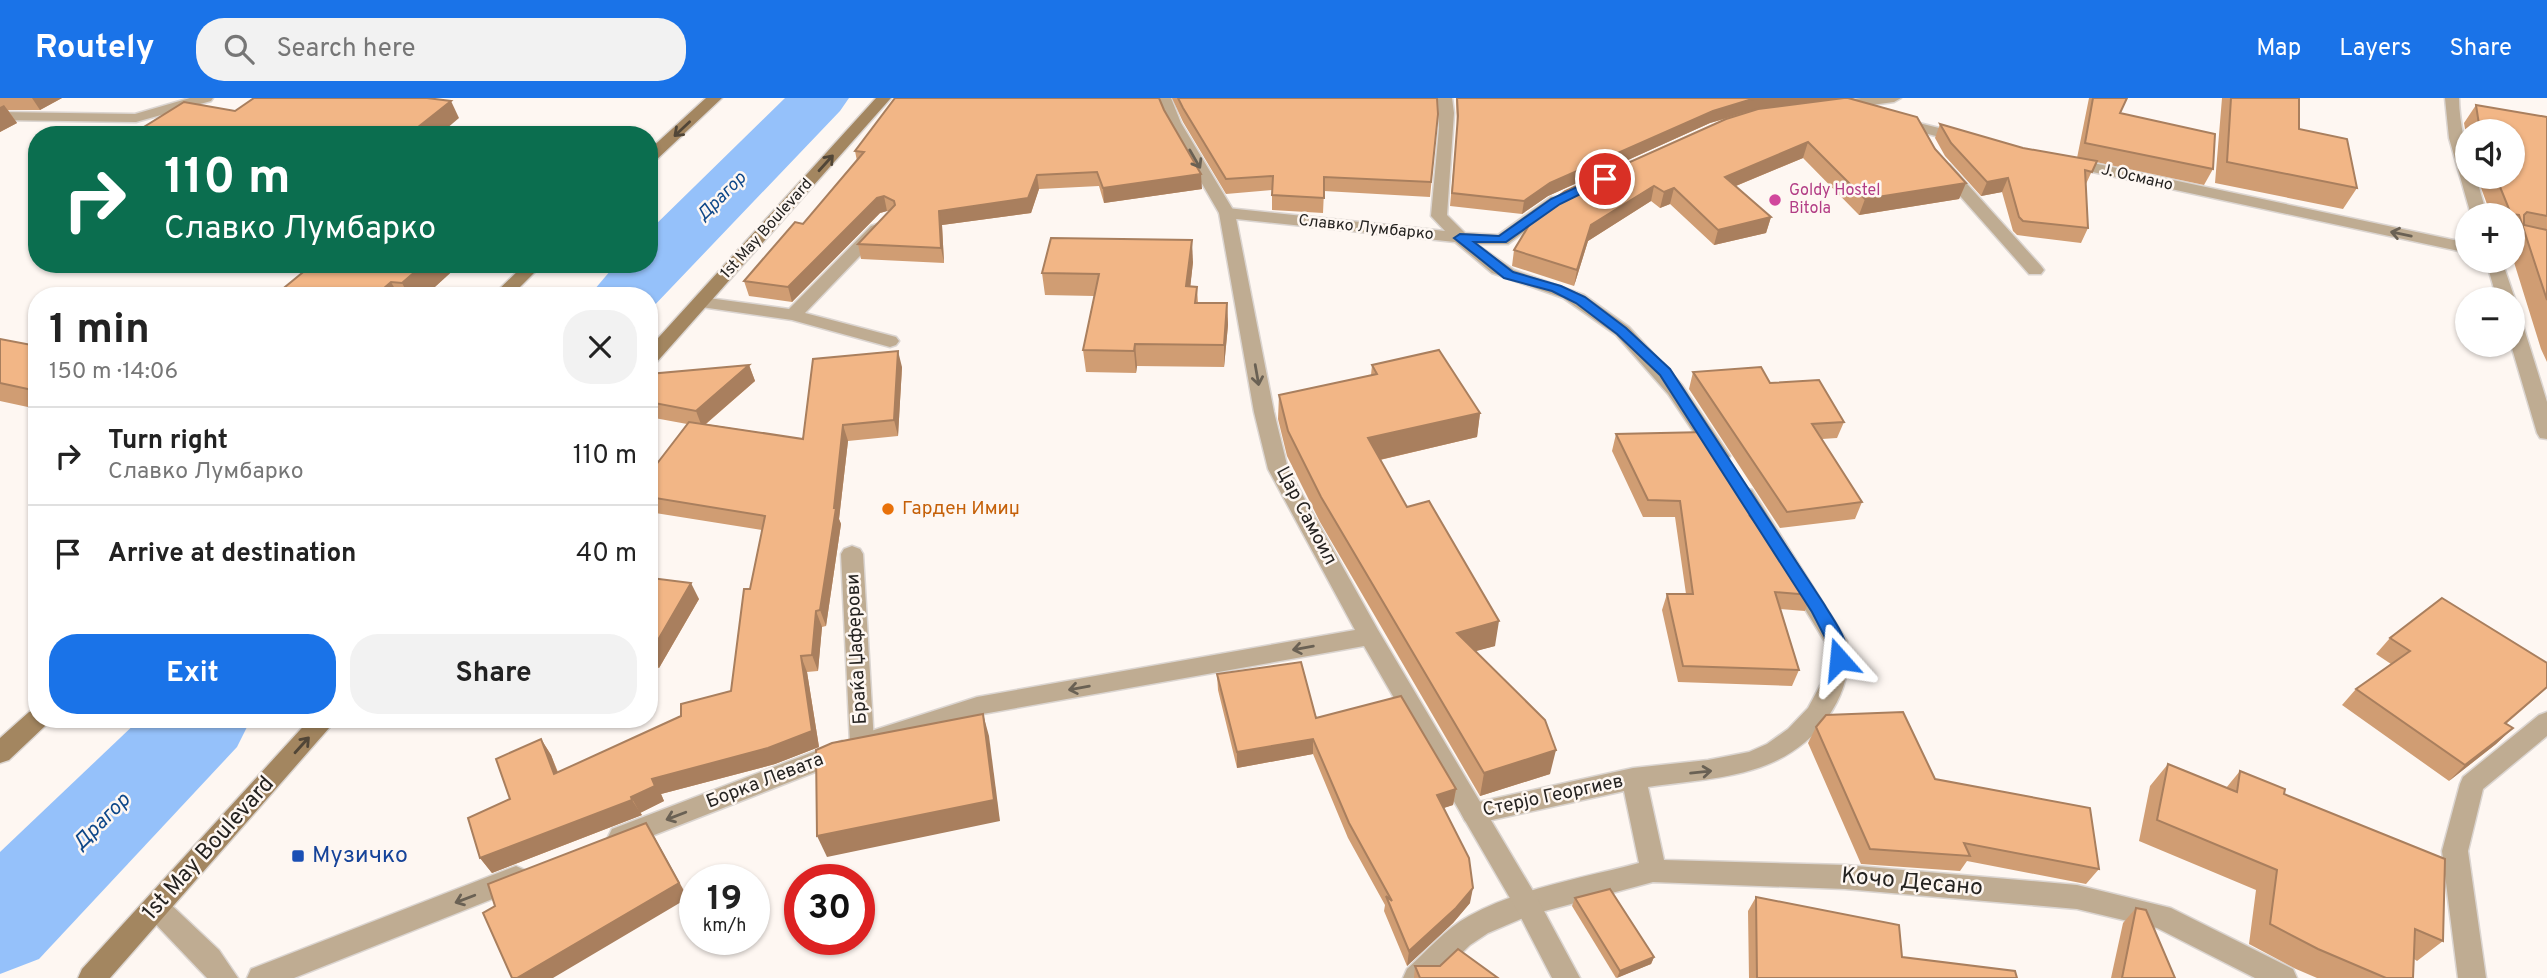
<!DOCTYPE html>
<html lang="en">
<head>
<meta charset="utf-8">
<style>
  body { margin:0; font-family:Overpass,sans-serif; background:#f2f2f2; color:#222; height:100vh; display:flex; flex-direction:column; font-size:26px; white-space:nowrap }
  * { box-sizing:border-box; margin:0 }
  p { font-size:23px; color:#767676 }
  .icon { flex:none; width:38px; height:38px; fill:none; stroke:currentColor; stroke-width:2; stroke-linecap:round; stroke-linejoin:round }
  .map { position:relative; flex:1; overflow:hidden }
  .drawer { position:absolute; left:28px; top:189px; width:630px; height:441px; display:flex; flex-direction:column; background:#fff; border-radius:28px; box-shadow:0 2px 5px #0004 }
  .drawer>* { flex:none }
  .top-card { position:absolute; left:28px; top:28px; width:630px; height:147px; border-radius:28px; box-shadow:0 2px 5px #0004; background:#0b6e4f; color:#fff; overflow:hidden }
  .controls { position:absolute; left:2455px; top:21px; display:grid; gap:14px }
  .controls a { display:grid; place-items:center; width:70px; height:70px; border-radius:50%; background:#fff; box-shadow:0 2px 5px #0004; font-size:35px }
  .speed { position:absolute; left:679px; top:766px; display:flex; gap:14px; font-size:35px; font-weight:700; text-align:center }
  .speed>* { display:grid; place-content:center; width:91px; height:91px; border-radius:50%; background:#fff; box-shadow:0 2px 5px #0004; line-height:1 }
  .speed small { font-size:18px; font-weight:400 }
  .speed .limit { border:10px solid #d22; background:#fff; color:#111 }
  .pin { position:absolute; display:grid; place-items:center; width:60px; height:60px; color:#fff; margin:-30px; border:4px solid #fff; border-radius:50%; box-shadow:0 2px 7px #0007 }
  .me { position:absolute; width:77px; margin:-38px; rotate:342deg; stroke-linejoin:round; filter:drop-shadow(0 0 5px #0008) }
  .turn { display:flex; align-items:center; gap:24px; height:147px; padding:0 21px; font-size:32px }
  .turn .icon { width:91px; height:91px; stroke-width:2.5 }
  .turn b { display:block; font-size:49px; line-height:60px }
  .round { display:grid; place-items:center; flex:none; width:74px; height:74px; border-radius:28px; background:#f2f2f2 }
  .overview { display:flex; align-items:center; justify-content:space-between; height:119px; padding:0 21px }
  h1 { font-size:42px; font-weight:700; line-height:52px }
  .action { display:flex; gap:14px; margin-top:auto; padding:14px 21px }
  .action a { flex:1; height:80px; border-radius:28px; background:#1a73e8; color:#fff; font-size:28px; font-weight:700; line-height:80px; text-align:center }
  .action a+a { background:#f2f2f2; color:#222 }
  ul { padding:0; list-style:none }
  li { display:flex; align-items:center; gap:21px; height:98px; padding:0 21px; border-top:2px solid #e0e0e0 }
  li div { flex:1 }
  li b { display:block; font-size:26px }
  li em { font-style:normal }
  header { display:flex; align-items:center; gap:42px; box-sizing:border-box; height:98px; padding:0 35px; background:#1a73e8; color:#fff }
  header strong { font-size:33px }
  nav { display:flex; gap:38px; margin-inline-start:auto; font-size:24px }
  .search { width:490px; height:63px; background:#f2f2f2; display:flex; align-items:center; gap:18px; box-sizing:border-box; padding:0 24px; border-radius:28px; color:#767676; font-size:26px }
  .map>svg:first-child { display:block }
</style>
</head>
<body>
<header>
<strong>Routely</strong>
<div class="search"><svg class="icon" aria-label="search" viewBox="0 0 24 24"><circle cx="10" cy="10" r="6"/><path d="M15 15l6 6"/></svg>Search here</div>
<nav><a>Map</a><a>Layers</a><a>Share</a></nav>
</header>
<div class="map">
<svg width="2547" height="880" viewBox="0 0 2547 880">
  <rect width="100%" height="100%" fill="#fef7f2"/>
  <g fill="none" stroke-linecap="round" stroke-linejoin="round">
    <g fill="#95c1fa" fill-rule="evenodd">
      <path d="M785,0H849L840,13L649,213V198H589L616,166H649V133Z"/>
      <path d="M140,621H251L237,649L39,861L0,876V754Z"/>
    </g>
    <g stroke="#dbd5d1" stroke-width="3">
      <g id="minor">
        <path d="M190,0H213L211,3L136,24L0,22V14L135,16Z"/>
        <path d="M1438,0H1452L1454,15L1447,117L1465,135L1498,137L1551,99H1563L1565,102L1563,105L1508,146H1476L1514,172L1584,197L1629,229L1682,287L1730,358L1727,363H1713L1668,296L1616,237L1563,200L1492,175L1455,144L1227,120L1219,115L1227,110L1445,133L1431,118L1439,30Z"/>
        <path d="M1861,0H1901L1894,4L1834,12L1827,8L1834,4Z"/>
        <path d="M2445,0H2459C2459,27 2468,52 2468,79H2476L2487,117H2471L2449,40Z"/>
        <path d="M1895,19L1971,38L1974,41L1966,46L1890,26L1888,23Z"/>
        <path d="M2065,59L2468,145V155L2060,67L2057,64Z"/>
        <path d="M1944,65L1950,67L2041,168L2044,172L2041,176H2029L1938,73L1936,70Z"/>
        <path d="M877,126L883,128L885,131L883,134L805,215L896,239L899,243L896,247L890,249L792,222L701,209L692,204L701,199L789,211L871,128Z"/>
        <path d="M2486,163H2502L2515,201L2513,204V201H2497Z"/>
        <path d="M2513,219L2522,224L2547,304V341L2540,340L2537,335L2511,247H2513Z"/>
        <path d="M1745,390L1752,392L1847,543C1851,572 1844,596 1828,619C1784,681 1715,679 1648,689L1664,762L1845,767L2077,787L2171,810L2293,871L2297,880H2255L2157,830L2077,811L1845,791L1653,784L1530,817L1488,835L1470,847L1436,880H1403L1407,871C1427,853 1445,831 1469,818C1520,790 1583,780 1639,765L1624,693L1474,726L1465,723L1461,715L1465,707L1633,670L1708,662L1749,654L1767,646L1788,631L1808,610L1823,582L1826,564L1825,544L1735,397L1738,392Z"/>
        <path d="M852,448L860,451L863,456L874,645L870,652L862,655L854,652L850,645L841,456L844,451Z"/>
        <path d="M2547,614V638L2483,691L2468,753L2486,880H2458L2442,753L2460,686L2463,679L2539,617Z"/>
      </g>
    </g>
    <g stroke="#dbd5d1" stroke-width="3">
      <g id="tertiary">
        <path d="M1157,0H1171L1181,25L1235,115L1274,314L1288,371L1378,532L1536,798L1580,880H1552L1518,814L1364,548L977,617L879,650L871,647L867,640L871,633L977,599L1355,532L1268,371L1254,314L1219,115L1167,25Z"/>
        <path d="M842,643L851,646L854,653L851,660L621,750L612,747L608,739L612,731Z"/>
        <path d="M516,768L525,772L529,780L525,788L294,880H247L251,871Z"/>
        <path d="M156,797L165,801L219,852L238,880H207L147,817L143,809L147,801Z"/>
      </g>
    </g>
    <g stroke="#dbd5d1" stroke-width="3">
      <g id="secondary">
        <path d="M706,0H722L654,64L649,66V52Z"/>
        <path d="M876,0H891L655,266L649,268V250Z"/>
        <path d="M525,166H543L511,198H492Z"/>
        <path d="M37,611V621H49L45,628L9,662L0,665V640L29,614Z"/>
        <path d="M310,621H337L110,880H78L82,871Z"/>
      </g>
    </g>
    <use href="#minor" fill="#bfac92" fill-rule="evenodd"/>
    <use href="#tertiary" fill="#bfac92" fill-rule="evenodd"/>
    <use href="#secondary" fill="#a38660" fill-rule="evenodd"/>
  </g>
  <g fill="#d09d73">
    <path d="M0,0H62L40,12H8L17,25L0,34Z"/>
    <path d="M1172,0H1437L1438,16L1430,99L1324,93L1323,115L1272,112V92L1226,96L1183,24Z"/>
    <path d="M1456,0H1855L1850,1L1935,51L1966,85L1959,101L1859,117L1803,60L1736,88L1771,119L1766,135L1714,147L1670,106L1660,110L1651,103L1588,143L1574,188L1512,168L1514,152L1750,14L1710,25L1548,98L1522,116L1450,108L1457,30Z"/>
    <path d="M2089,0H2127L2120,15L2213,71L2204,87L2096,64L2086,86L2088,130L2081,145L2017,137L2013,133L2002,94L1981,98L1945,58L1935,40L1940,26L2023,50L2077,60Z"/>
    <path d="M2222,0H2299V31L2357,90L2343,111L2215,85Z"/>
    <path d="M2476,7L2547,19V264L2541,251L2513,161V117H2491L2477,79H2513V33H2468V48L2464,25Z"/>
    <path d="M1164,12L1202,91L1104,105L1099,88L1039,91L1031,115L942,127L944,165L861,161L858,146L889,113H887L880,115L792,204L749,198L744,183L803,126L857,63L855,53Z"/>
    <path d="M1193,164L1190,189H1197L1198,205H1227L1228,227L1224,269L1137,268L1136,275L1086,274L1083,252L1094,198L1045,197L1042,175Z"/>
    <path d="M460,166L425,198H274Z"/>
    <path d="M0,241L37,248V311L0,303Z"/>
    <path d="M749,267L755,283L706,326L803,341L902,269L898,338L848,343L839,421L841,426L826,528L822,529L818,573L807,574L819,649L775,666L661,696L664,703L640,715L642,717L492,775L480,760L541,641L551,657L558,674L681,618L731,593L762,432L649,414V376L687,326L649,319V276Z"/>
    <path d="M1372,267L1480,315L1477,339L1380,362L1407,409L1495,548L1475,553L1550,676L1480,698L1320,424L1287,358L1278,321L1279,297L1371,277Z"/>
    <path d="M1693,274L1770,285L1844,324L1837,340L1822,341L1862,404L1855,421L1780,430L1689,291Z"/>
    <path d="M1616,336L1760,417L1756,426L1811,497L1805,513L1780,511L1799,572L1792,588L1678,584L1662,512L1667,496H1686L1675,419H1643L1612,353Z"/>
    <path d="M649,483L699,501L659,570L649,569Z"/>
    <path d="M2390,540L2547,590L2506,626L2513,630L2496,646L2449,683L2342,607L2356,591L2391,566L2376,556Z"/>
    <path d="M1217,576L1316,620L1456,691L1453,707L1443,710L1470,805L1453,825L1407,868L1384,813L1385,807L1348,740L1313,656L1237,670L1218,592Z"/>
    <path d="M1816,629L1935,681L2099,771L2086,786L1967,763L1960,773L1861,766L1808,645Z"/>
    <path d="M2168,666L2226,690L2240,673L2284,696L2443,843L2417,863L2414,861L2413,880H2317L2296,871L2249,846L2256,792L2139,743L2150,688Z"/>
    <path d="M1756,799L1902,859L2017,880H1749L1748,813Z"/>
    <path d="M1575,800L1654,859L1651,866L1616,880L1572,808Z"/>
    <path d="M2136,810L2175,880H2111L2123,825Z"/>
    <path d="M1415,868L1498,880H1414Z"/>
  </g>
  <g fill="#a97f5e">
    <path d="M32,0H62L40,12Z"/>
    <path d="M1763,0H1855L1746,14L1710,25L1548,98L1522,116L1524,103L1550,85L1713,13L1749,2Z"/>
    <path d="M451,3L459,20L439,37H408Z"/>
    <path d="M4,7L17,25L0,34V9Z"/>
    <path d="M1808,44L1803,60L1721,94L1725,79Z"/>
    <path d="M1201,76L1202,91L1104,105L1103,90Z"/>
    <path d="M1037,77L1039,91L1031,115L942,127L944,165L941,150L939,113Z"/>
    <path d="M2008,80L2002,94L1981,98L1987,84Z"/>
    <path d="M1966,85L1959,101L1859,117L1865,101Z"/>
    <path d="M1654,88L1651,103L1588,143L1574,188L1577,172L1591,127Z"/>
    <path d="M1674,90L1670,106L1660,110L1664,94Z"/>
    <path d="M884,98L887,113L880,115L792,204L788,189L877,100Z"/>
    <path d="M1771,119L1766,135L1714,147L1718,132Z"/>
    <path d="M1192,142L1193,164L1188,210L1186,188Z"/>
    <path d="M424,166H460L425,198H409L402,185Z"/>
    <path d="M391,184L399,198H375Z"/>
    <path d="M1227,205L1228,227L1224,269V247Z"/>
    <path d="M1135,246L1137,268L1136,275L1134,253Z"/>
    <path d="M898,253L902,269L898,338L894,322Z"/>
    <path d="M749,267L755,283L702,329L696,313Z"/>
    <path d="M1480,315L1477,339L1366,365L1368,340Z"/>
    <path d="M843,327L848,343L839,421L841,426L826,528L820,512Z"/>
    <path d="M691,485L699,501L659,570L651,554Z"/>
    <path d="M816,513L822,529L818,573L812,557Z"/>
    <path d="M1499,523L1495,548L1454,559L1457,535Z"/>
    <path d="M801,558L807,574L819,649L775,666L661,696L664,703L640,715L631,699Z"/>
    <path d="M983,616L989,638L1000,723L827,759L817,738Z"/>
    <path d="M2513,630L2496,646L2449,683L2465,667Z"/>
    <path d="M541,641L551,657L564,692L554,676Z"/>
    <path d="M1313,641V656L1237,670V654Z"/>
    <path d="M1556,652L1550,676L1480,698L1484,675Z"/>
    <path d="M1456,691L1453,707L1435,713L1437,697Z"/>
    <path d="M632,702L642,717L492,775L480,760Z"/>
    <path d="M655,740L688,800L553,880H517Z"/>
    <path d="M1473,790L1470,805L1453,825L1407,868L1409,853Z"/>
    <path d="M1654,859L1651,866L1617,880L1620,873Z"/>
  </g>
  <g fill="#f2b686" stroke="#a97f5e" stroke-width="2">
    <path d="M254,0H427L451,3L408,37H131L184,4L235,13Z"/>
    <path d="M895,0H1159L1164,12L1201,76L1103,90L1097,74L1037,77L1028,100L939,113L941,150L858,146L895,107L894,103L884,98L877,100L788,189L744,183L795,124L803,126L864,54L855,53Z"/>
    <path d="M1178,0H1437L1438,16L1431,84L1324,79V100L1272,97L1273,78L1226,81L1183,10Z"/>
    <path d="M1457,0H1763L1749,2L1713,13L1550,85L1524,103L1452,95L1458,18Z"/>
    <path d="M1844,0H1848L1917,19L1935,51L1966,85L1865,101L1808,44L1725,79L1771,119L1718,132L1674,90L1664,94L1654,88L1591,127L1577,172L1514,152L1537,114L1565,93L1726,21L1758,11Z"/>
    <path d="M2093,0H2127L2120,15L2215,36L2213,71L2085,45Z"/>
    <path d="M2231,0H2299V31L2347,41L2357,90L2227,64Z"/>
    <path d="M2476,7L2547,19V118L2527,114L2524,117V127L2547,132V202L2519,117L2511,116L2496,79H2513V33H2480Z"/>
    <path d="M1940,26L2023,50L2097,63L2092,74L2085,72L2088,130L2023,123L2019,119L2008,80L1987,84L1951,45Z"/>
    <path d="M1051,140L1192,142L1186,188L1197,189L1195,205H1227L1224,247L1135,246L1134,253L1083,252L1099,176L1042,175Z"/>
    <path d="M313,166H424L402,185L391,184L375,198H274Z"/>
    <path d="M0,241L37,248V293L0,285Z"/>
    <path d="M1439,252L1480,315L1368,340L1407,409L1429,403L1499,523L1457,535L1545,622L1556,652L1484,675L1321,399L1288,333L1279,297L1377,276L1372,267Z"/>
    <path d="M898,253L894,322L843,327L834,410H836L820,512L816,513L812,557L801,558L812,633L768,650L652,681L655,688L631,699L632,702L480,760L468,720L510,701L496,661L541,641L554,676L681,618V606L731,593L744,491H750L765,418L649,399V376L689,324L803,341L813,261Z"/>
    <path d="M749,267L696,313L649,304V276Z"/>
    <path d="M1761,269L1770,285L1819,282L1844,324L1812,326L1862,404L1787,414L1693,274Z"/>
    <path d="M1706,334L1760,417L1750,418L1811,497L1775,494L1799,572L1683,568L1667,496H1693L1680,403L1648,402L1616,336Z"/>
    <path d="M651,480L691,485L651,554H649V483Z"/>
    <path d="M2442,500L2547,565V589L2505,625L2513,630L2465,667L2356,591L2410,553L2390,540Z"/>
    <path d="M1301,564L1316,620L1401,598L1456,691L1437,697L1469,760L1473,790L1456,810L1409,853L1386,798L1392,803L1349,725L1313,641L1237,654L1217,576Z"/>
    <path d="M1903,614L1935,681L2090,710L2099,771L1964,745L1970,758L1870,751L1816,629L1826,617Z"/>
    <path d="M983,616L994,702L817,738L816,652L832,645Z"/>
    <path d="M2168,666L2237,694L2240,673L2285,691L2284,696L2445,761L2443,843L2415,831L2413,880H2386L2318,851L2270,826L2277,772L2157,722Z"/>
    <path d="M646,725L679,785L517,880H512L483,815L495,808L488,786Z"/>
    <path d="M1610,791L1654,859L1620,873L1575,800Z"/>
    <path d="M1756,799L1899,827L1902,859L2015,873L2017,880H1757Z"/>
    <path d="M2136,810L2146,812L2175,880H2122Z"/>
    <path d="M1458,851L1498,880H1420L1415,868H1440Z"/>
  </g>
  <defs><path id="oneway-shaft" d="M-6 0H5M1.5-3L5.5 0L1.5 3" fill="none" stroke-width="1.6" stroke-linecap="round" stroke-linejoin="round" transform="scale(1.75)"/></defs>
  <g stroke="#514637">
    <use href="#oneway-shaft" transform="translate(682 31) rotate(137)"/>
    <use href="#oneway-shaft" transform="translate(826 65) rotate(-48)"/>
    <use href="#oneway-shaft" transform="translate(302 647) rotate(-48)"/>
  </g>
  <g stroke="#6a6154">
    <use href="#oneway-shaft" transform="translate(1195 61) rotate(60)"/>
    <use href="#oneway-shaft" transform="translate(2401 136) rotate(-168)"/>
    <use href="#oneway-shaft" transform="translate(1257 277) rotate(80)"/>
    <use href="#oneway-shaft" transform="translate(1303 550) rotate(170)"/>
    <use href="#oneway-shaft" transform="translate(1079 590) rotate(170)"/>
    <use href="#oneway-shaft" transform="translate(1701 674) rotate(-6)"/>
    <use href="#oneway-shaft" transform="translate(676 718) rotate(159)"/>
    <use href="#oneway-shaft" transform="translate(465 801) rotate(159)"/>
  </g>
  <path fill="#1a73e8" stroke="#114b97" stroke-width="2" d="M1601,78L1611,81L1560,106L1506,144H1474L1513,174L1561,188L1585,199L1626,230L1670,271L1824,506C1833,522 1854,547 1845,566H1833L1827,543L1812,514L1660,277L1617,236L1576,205L1552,193L1504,180L1454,140L1460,136L1499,138L1551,101Z"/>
  <circle fill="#d1479c" stroke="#fef7f2" stroke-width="2.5" cx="1775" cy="102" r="7"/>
  <circle fill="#e8710a" stroke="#fef7f2" stroke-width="2.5" cx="888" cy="411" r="7"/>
  <rect fill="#1a4fb4" stroke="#fef7f2" stroke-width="2.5" x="291" y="751" width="14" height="14" rx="3.5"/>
  <g text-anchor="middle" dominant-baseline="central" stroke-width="5" stroke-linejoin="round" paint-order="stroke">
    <g font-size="16" fill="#252321" stroke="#fef7f2">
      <text transform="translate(2137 80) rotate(13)">Ј. Османо</text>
      <text transform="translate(1366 130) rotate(6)">Славко Лумбарко</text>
      <text transform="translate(767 131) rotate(-48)">1st May Boulevard</text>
    </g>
    <g font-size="16" fill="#b23c85" stroke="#fef7f2" text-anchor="start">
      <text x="1789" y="93">Goldy Hostel<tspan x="1789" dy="18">Bitola</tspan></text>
    </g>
    <g font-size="18" font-style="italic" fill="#0d4789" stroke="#fef7f2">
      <text transform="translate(722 99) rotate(-45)">Драгор</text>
    </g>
    <g font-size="19" fill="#c56008" stroke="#fef7f2" text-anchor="start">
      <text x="902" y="411">Гарден Имиџ</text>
    </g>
    <g font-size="19" fill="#252321" stroke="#fef7f2">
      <text transform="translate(1306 418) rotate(62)">Цар Самоил</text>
      <text transform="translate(857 551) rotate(-93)">Браќа Џаферови</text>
      <text transform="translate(765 683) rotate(-21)">Борка Левата</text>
      <text transform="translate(1553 698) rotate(-12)">Стерјо Георгиев</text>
    </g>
    <g font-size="21" font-style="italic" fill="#0d4789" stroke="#fef7f2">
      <text transform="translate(102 724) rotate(-45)">Драгор</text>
    </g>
    <g font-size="23" fill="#252321" stroke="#fef7f2">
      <text transform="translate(209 751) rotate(-48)">1st May Boulevard</text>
      <text transform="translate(1912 785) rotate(5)">Кочо Десано</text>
    </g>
    <g font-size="23" fill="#164399" stroke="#fef7f2" text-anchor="start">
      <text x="312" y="758">Музичко</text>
    </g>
  </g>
</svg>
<div class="controls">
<a><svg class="icon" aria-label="sound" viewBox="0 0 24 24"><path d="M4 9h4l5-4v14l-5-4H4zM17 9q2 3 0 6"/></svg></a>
<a>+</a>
<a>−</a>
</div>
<div class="speed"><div>19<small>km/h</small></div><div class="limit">30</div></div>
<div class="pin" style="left:1605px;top:81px;background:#d93025"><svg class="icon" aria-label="arrive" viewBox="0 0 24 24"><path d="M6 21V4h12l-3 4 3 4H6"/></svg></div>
<svg class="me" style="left:1839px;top:561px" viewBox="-20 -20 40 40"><path d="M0-17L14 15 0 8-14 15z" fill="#1a73e8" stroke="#fff" stroke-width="4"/></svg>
<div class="top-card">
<div class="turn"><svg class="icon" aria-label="right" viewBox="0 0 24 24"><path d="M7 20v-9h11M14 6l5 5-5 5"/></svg><div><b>110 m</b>Славко Лумбарко</div></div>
</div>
<section class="drawer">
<div class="overview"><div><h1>1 min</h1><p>150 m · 14:06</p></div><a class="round"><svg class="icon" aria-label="close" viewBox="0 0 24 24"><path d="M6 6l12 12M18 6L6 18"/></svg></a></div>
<ul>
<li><svg class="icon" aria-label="right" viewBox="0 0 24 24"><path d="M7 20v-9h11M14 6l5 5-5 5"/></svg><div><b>Turn right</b><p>Славко Лумбарко</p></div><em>110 m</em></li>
<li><svg class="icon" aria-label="arrive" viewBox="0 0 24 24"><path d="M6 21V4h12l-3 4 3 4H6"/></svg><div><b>Arrive at destination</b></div><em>40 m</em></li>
</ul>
<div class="action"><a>Exit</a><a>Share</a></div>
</section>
</div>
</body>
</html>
